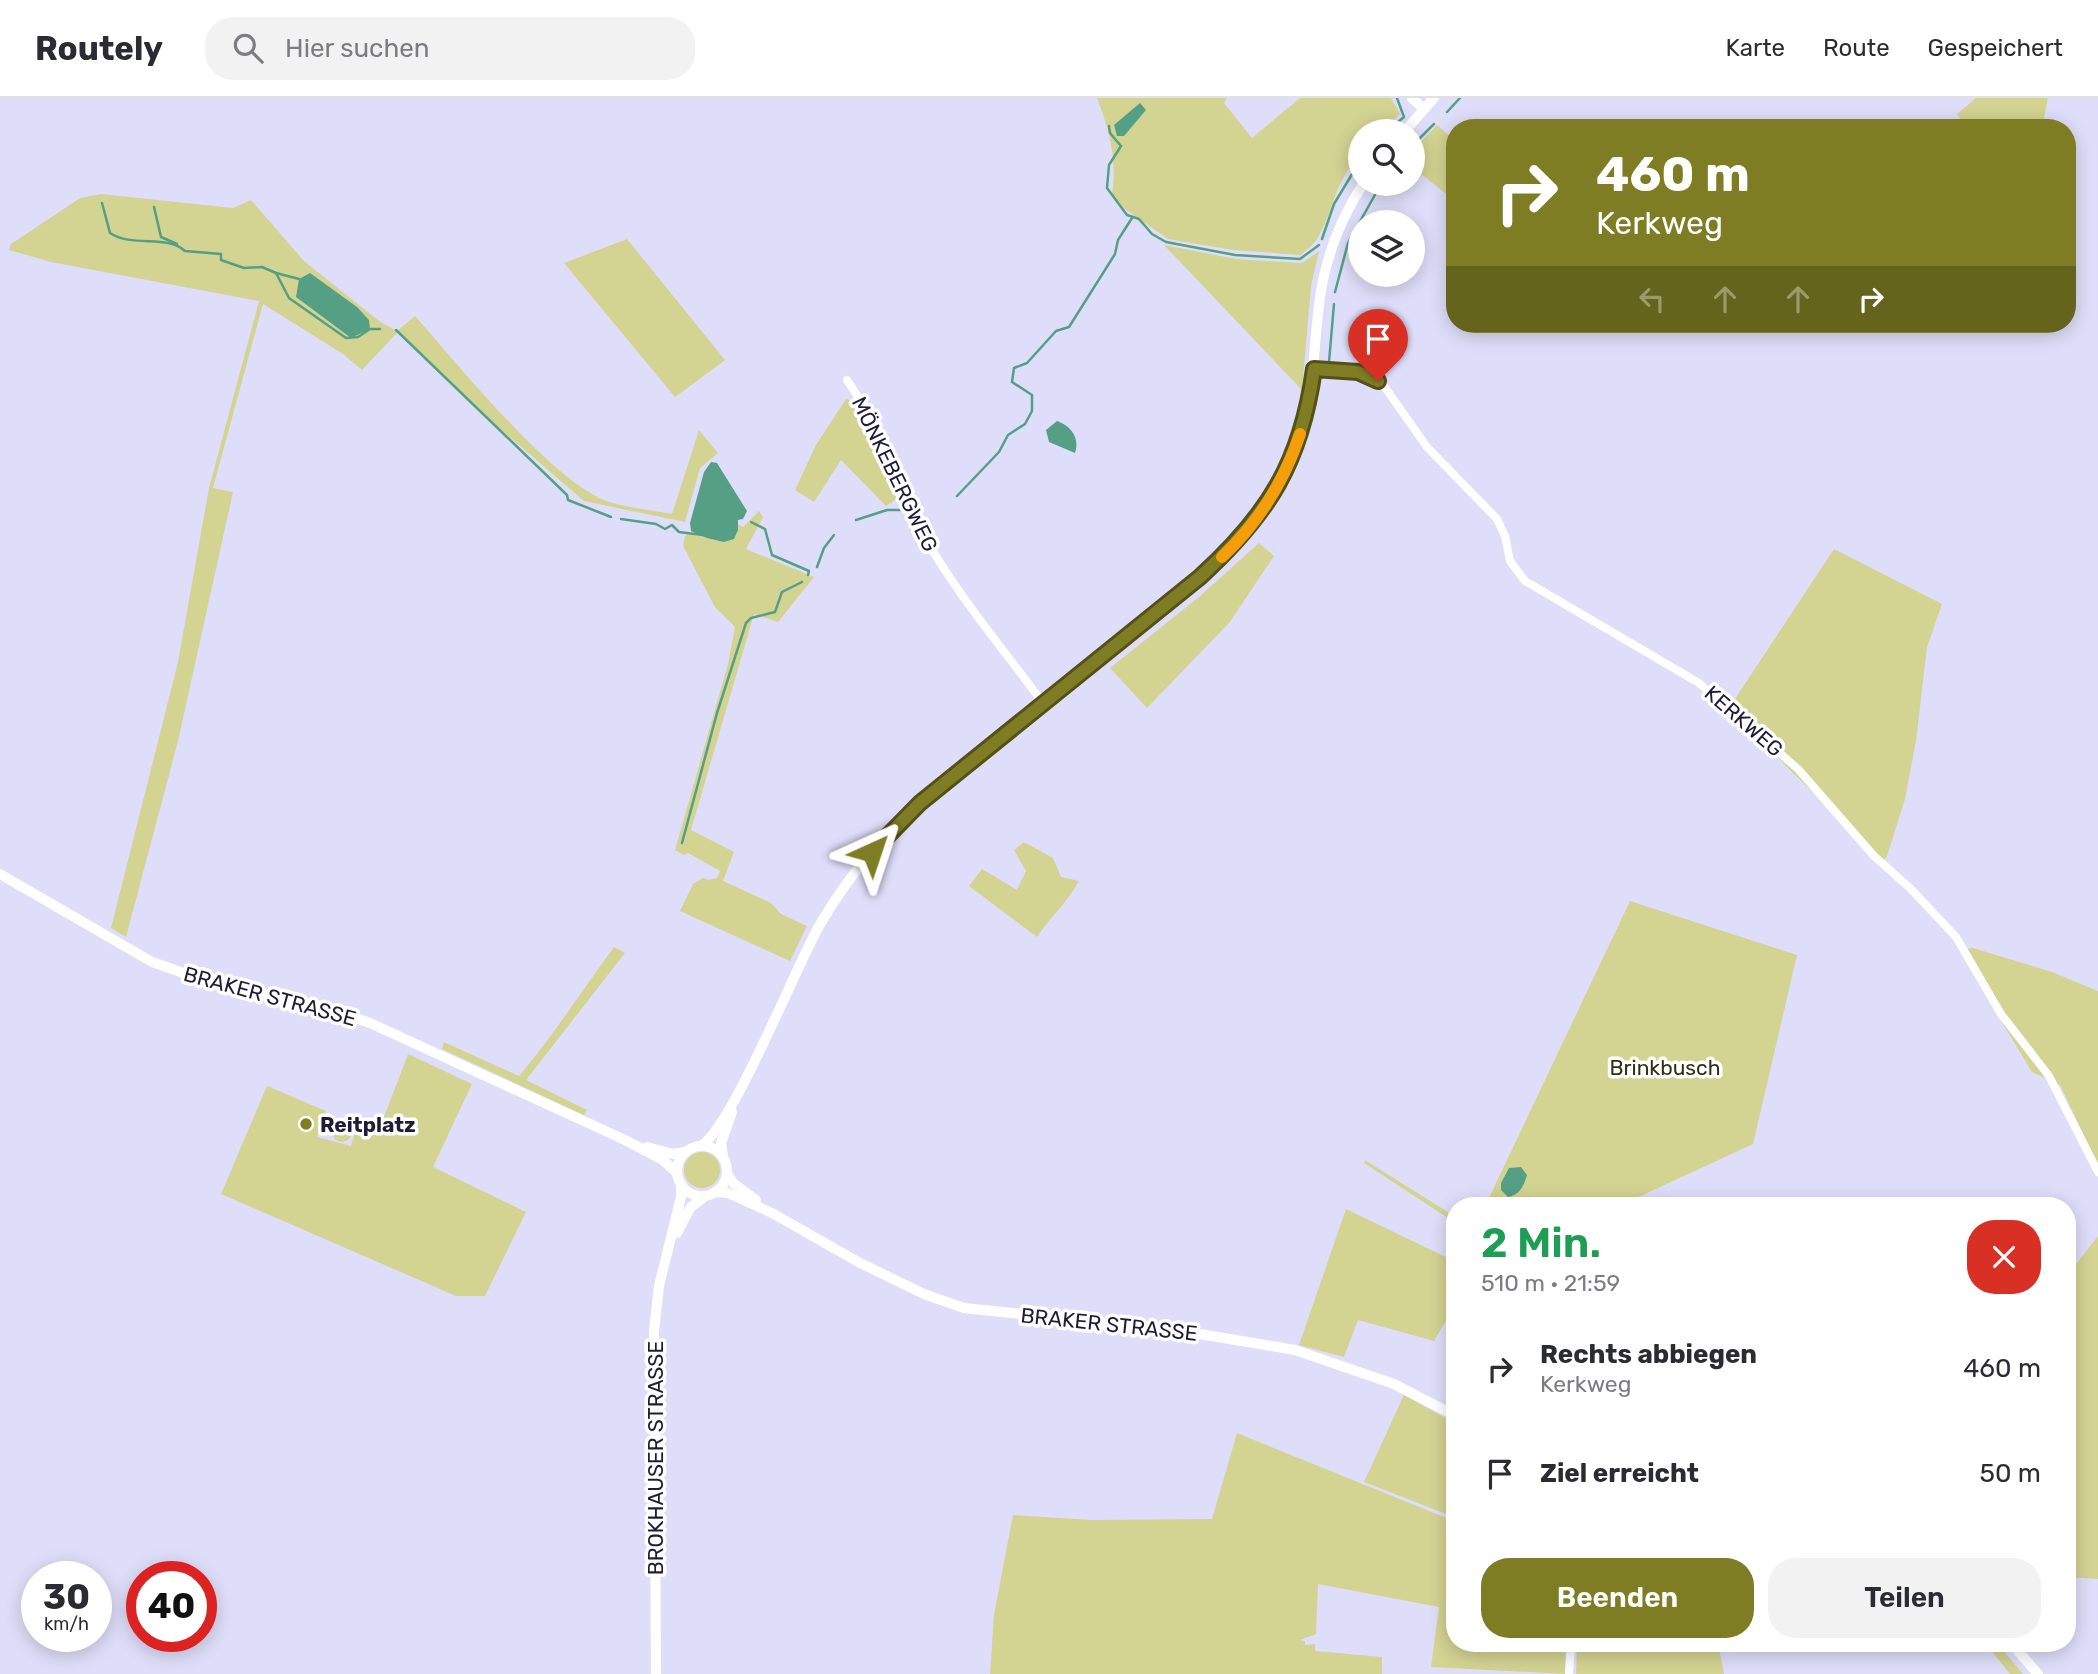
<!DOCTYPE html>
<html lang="de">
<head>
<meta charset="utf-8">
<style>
  body { margin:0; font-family:Rubik,sans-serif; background:#f2f2f3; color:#2b2b33; height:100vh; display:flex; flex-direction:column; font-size:26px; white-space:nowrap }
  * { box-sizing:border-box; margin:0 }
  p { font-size:23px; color:#7c7c81 }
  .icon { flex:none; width:38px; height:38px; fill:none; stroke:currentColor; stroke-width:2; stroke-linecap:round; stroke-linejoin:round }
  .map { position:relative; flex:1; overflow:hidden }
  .drawer { position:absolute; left:1446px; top:1099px; width:630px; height:455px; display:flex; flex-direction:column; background:#fff; border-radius:28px; box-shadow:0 4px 18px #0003 }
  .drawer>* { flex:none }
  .guide { position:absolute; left:1446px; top:21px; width:630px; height:214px; border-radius:28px; box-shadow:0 4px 18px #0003; background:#7f7d24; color:#fff; overflow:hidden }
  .buttons { position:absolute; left:1348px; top:21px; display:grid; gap:14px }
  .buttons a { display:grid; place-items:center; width:77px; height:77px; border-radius:50%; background:#fff; box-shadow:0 4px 18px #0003; font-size:35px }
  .speed { position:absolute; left:21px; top:1463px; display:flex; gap:14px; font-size:35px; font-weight:700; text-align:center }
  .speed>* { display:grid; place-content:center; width:91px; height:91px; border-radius:50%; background:#fff; box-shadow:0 4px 18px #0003; line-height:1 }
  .speed small { font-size:18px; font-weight:400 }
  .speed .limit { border:10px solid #d22; background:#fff; color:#111 }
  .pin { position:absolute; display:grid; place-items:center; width:60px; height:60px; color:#fff; margin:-72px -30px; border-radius:50% 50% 50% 0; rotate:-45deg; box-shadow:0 0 7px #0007 }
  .pin .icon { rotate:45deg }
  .me { position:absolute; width:77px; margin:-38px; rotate:42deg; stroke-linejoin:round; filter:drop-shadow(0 0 5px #0008) }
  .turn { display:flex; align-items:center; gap:24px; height:147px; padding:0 35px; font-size:32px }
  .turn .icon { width:91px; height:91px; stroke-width:2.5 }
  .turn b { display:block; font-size:49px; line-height:60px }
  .lanes { display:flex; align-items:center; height:66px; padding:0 35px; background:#0003; justify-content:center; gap:35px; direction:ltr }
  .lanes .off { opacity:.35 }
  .round { display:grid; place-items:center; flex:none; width:74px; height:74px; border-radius:28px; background:#f2f2f3 }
  .summary { display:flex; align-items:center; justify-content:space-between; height:119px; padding:0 35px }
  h1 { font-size:42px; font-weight:600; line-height:52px; color:#1e9e55 }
  .cta { display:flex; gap:14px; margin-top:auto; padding:14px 35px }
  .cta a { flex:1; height:80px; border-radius:28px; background:#7f7d24; color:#fff; font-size:28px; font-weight:600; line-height:80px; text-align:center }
  .cta a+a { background:#f2f2f3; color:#2b2b33 }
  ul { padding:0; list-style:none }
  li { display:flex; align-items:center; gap:21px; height:105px; padding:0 35px }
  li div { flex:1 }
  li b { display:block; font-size:26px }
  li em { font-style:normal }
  header { display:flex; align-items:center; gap:42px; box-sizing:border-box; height:98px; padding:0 35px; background:#fff; border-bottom:2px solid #e1e1e2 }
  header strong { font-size:33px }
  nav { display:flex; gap:38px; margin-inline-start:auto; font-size:24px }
  .search { width:490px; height:63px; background:#f2f2f3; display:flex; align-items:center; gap:18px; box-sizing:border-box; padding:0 24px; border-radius:28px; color:#7c7c81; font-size:26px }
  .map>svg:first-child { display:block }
</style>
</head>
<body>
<header>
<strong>Routely</strong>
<div class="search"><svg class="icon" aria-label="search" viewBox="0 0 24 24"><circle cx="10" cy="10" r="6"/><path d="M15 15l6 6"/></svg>Hier suchen</div>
<nav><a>Karte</a><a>Route</a><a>Gespeichert</a></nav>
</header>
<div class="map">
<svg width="2098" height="1576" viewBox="0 0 2098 1576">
  <rect width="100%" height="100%" fill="#dfdefa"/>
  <g fill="#d3d392">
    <path d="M1097,0H1227L1224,5L1252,40L1300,0H1391L1400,16L1382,33H1360V57C1334,84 1334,113 1317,141C1313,147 1306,152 1301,157L1233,152L1168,141L1125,111L1112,97C1117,61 1110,34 1097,0Z"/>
    <path d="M1976,0H2048L2042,30H1956L1961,22L1957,16Z"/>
    <path d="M1437,27L1454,42V102L1412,69V53Z"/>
    <path d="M101,96L233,110L251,102L304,163L379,223L397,233L415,218C456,264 555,387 609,404C629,410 652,412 672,416L699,332L718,355L700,370L685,424L584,403L469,304L398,234L362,272L343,256L263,206L213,390L233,394L178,643L126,839L111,830L178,564L209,390L259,203L51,164L9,152L11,146L80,100Z"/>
    <path d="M627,141L725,262L675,299L564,165Z"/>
    <path d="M1164,147L1236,161L1302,165L1319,153L1311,188L1302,292Z"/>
    <path d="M846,301L856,304L899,399L886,408L841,362L814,404L795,392L816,347Z"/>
    <path d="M759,413L763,419L746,451L814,479L778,524L754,516L691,732L734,754L723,783L771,805L781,816L807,828L790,863L680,813L693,786L703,780L708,782L717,780L720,773L688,755L684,757L675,752L728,566L735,529L715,509L683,448L685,438L697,430L731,422L743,429Z"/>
    <path d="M1259,445L1274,458L1229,525L1147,610L1110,570L1199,499Z"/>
    <path d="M1834,451L1942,506L1927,549L1916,643L1905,701L1887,758L1883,764L1757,639L1763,633L1733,604Z"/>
    <path d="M1024,744L1053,760L1061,779L1079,783C1068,804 1050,819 1037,839L969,788L982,771L1017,792L1026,773L1014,752Z"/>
    <path d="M1630,803L1797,857L1753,1046L1619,1108H1481L1489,1100Z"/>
    <path d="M614,849L625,855L526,982L587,1012L584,1017L442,951L444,944L519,978C554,937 582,892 614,849Z"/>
    <path d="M1973,850L2052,874L2098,893V1067L2060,987L2032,974L1977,883L1983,877L1967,851Z"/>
    <path d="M408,956L472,986L433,1069L526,1114L485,1198H456L221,1096L267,988L326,1013L317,1039L351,1048L357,1027L379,1032Z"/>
    <circle cx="342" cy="1034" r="10"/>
    <circle cx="702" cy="1072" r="18"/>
    <path d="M1365,1062L1454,1118V1124L1364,1065Z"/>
    <path d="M1346,1111L1454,1163V1209L1434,1243L1358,1222L1344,1259L1299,1247Z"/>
    <path d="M2098,1138V1481L2067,1479V1178Z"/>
    <path d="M1404,1297L1454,1325V1419L1364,1384Z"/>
    <path d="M1237,1335L1454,1423V1545H1566L1565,1576L1431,1569L1439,1509L1318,1486L1316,1536L1300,1542L1305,1543V1547L1315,1546V1553L1382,1559V1576H990L994,1517L1013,1417L1092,1422L1212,1421Z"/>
    <path d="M1577,1545H1718L1724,1576H1576Z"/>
    <path d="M1997,1545L2023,1576H2010L1989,1550Z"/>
  </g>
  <g fill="#55a085">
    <path d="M1140,5L1146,12L1124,38H1117L1114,27Z"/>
    <path d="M310,175L357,209L369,222L370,231L351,240L296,199L299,181Z"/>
    <path d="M1057,323C1071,328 1080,340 1075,355L1049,344L1046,332Z"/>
    <path d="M711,364L717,365L747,413L743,421L738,422V432L734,441L724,444L707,440L691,433L690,425L704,374Z"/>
    <path d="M1521,1069L1527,1077C1524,1087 1520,1097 1508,1099L1501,1092V1085L1509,1070Z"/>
  </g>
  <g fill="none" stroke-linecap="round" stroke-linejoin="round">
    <g stroke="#55a085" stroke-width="2.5">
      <path d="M1447,14L1460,0"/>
      <path d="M1109,28L1110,35L1121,48L1109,67L1107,90L1127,117L1139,121L1152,136L1166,144L1235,157L1300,161L1319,147"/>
      <path d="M1387,33L1404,19L1397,0"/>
      <path d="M1412,48L1434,26"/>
      <path d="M102,105L110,135C133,150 167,136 185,153L221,156V162L244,170L262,169L276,175L289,200L346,240L358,239L370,231H380"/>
      <path d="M154,109L161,139L177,146"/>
      <path d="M1322,141L1334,106L1360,63"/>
      <path d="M276,175L299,181"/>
      <path d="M1335,194L1348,145L1381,86"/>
      <path d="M396,232L567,397L568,402L611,419"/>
      <path d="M1329,264L1334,206"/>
      <path d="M957,398L999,354L1008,337L1025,326L1032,313V297L1012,284L1014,270L1027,265L1056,233L1069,229L1115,156L1118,142L1132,120"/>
      <path d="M621,421L656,426L665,431L672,427L679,434L703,437"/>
      <path d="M856,422L887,412H901"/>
      <path d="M751,424L765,431L772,457L809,473L808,477"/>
      <path d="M817,469L824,450L834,437"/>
      <path d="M682,745L717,615L746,525L751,520L775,514L782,494L802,484"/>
    </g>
    <g stroke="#fff" stroke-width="8">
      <path d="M1314,271L1358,274L1384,288L1427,349L1497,421L1505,438L1510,463L1525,483L1699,585L1798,671L1874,758L1911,791L1956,839L2001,916L2049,978L2098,1074"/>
      <path d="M847,282C879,328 893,382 920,431C954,493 1001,548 1043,605"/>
      <path d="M1569,1576L1571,1545"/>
    </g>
    <g stroke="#fff" stroke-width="10">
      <path d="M1412,0L1424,11"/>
      <path d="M1405,33L1434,0"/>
      <path d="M0,776L152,864L215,886L324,909L370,925L625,1042L663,1062L677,1075"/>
      <path d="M701,1048C732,1029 795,871 818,830C836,798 858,769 882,741C914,705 955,676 992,646C1043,605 1093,564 1144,524C1199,480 1256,436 1288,371C1315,316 1312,257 1320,199C1326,158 1341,120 1363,86"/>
      <circle cx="702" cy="1073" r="25"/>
      <path d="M647,1049L673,1056L686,1054"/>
      <path d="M723,1058L721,1045L732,1014"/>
      <path d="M727,1075L733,1085L756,1102"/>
      <path d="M715,1094L728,1095L772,1115L860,1165L924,1196L964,1210L1176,1232L1295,1252L1394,1286L1454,1317"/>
      <path d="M677,1135L690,1110L705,1098"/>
      <path d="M2011,1545L2038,1576"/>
      <path d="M656,1576L654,1233L659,1188L681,1099V1086"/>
    </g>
  </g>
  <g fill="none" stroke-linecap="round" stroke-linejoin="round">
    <g stroke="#535117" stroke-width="18">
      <path id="route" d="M872,754L920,705L1200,479C1269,416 1301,364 1314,271L1358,274L1378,283"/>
    </g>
    <use href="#route" stroke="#7f7d24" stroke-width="12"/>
    <path stroke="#f59e0b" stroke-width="12" d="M1222,459C1258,425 1284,384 1300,336"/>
  </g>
  <circle fill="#7f7d24" stroke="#fff" stroke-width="2.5" cx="306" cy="1026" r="7"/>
  <g text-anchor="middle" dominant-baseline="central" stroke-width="7" stroke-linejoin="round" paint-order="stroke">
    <g font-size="21" fill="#201c36" stroke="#fff">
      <text transform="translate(895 376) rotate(64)">MÖNKEBERGWEG</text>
      <text transform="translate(1744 623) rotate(41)">KERKWEG</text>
      <text transform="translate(270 898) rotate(15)">BRAKER STRASSE</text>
      <text transform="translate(1109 1226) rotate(6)">BRAKER STRASSE</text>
      <text transform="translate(655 1360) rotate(-90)">BROKHAUSER STRASSE</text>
    </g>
    <g font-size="21" fill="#313013" stroke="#fff">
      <text x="1665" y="969">Brinkbusch</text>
    </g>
    <g font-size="21" font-weight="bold" fill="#201c36" stroke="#fff" text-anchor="start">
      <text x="320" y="1026">Reitplatz</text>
    </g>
  </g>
</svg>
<div class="buttons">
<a><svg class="icon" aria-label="search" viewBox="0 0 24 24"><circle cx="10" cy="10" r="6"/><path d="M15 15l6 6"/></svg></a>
<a><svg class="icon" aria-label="layers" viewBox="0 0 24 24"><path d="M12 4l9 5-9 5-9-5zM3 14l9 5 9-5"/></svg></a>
</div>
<div class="speed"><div>30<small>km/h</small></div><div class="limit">40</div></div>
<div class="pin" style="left:1378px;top:283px;background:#d93025"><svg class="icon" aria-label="arrive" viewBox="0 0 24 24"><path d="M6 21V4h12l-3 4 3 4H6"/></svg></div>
<svg class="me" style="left:872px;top:754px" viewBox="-20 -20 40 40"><path d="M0-17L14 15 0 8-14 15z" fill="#7f7d24" stroke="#fff" stroke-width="4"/></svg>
<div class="guide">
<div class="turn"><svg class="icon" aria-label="right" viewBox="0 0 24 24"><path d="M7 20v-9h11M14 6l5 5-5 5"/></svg><div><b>460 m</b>Kerkweg</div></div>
<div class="lanes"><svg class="icon off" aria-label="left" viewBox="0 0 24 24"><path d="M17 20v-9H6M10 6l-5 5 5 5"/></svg><svg class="icon off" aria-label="ahead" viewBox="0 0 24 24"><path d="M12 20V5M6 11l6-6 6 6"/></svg><svg class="icon off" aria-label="ahead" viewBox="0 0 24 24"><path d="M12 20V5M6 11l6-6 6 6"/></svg><svg class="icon" aria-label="right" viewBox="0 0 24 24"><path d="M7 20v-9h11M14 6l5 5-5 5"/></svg></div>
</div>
<section class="drawer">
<div class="summary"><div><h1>2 Min.</h1><p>510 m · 21:59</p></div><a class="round" style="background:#d93025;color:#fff"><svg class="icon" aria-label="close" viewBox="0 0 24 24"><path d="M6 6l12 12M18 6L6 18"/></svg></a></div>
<ul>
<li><svg class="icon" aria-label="right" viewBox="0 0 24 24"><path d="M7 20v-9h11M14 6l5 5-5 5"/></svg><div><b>Rechts abbiegen</b><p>Kerkweg</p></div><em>460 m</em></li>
<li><svg class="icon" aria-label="arrive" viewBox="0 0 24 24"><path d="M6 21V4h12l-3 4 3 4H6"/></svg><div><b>Ziel erreicht</b></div><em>50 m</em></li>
</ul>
<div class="cta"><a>Beenden</a><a>Teilen</a></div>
</section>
</div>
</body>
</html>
